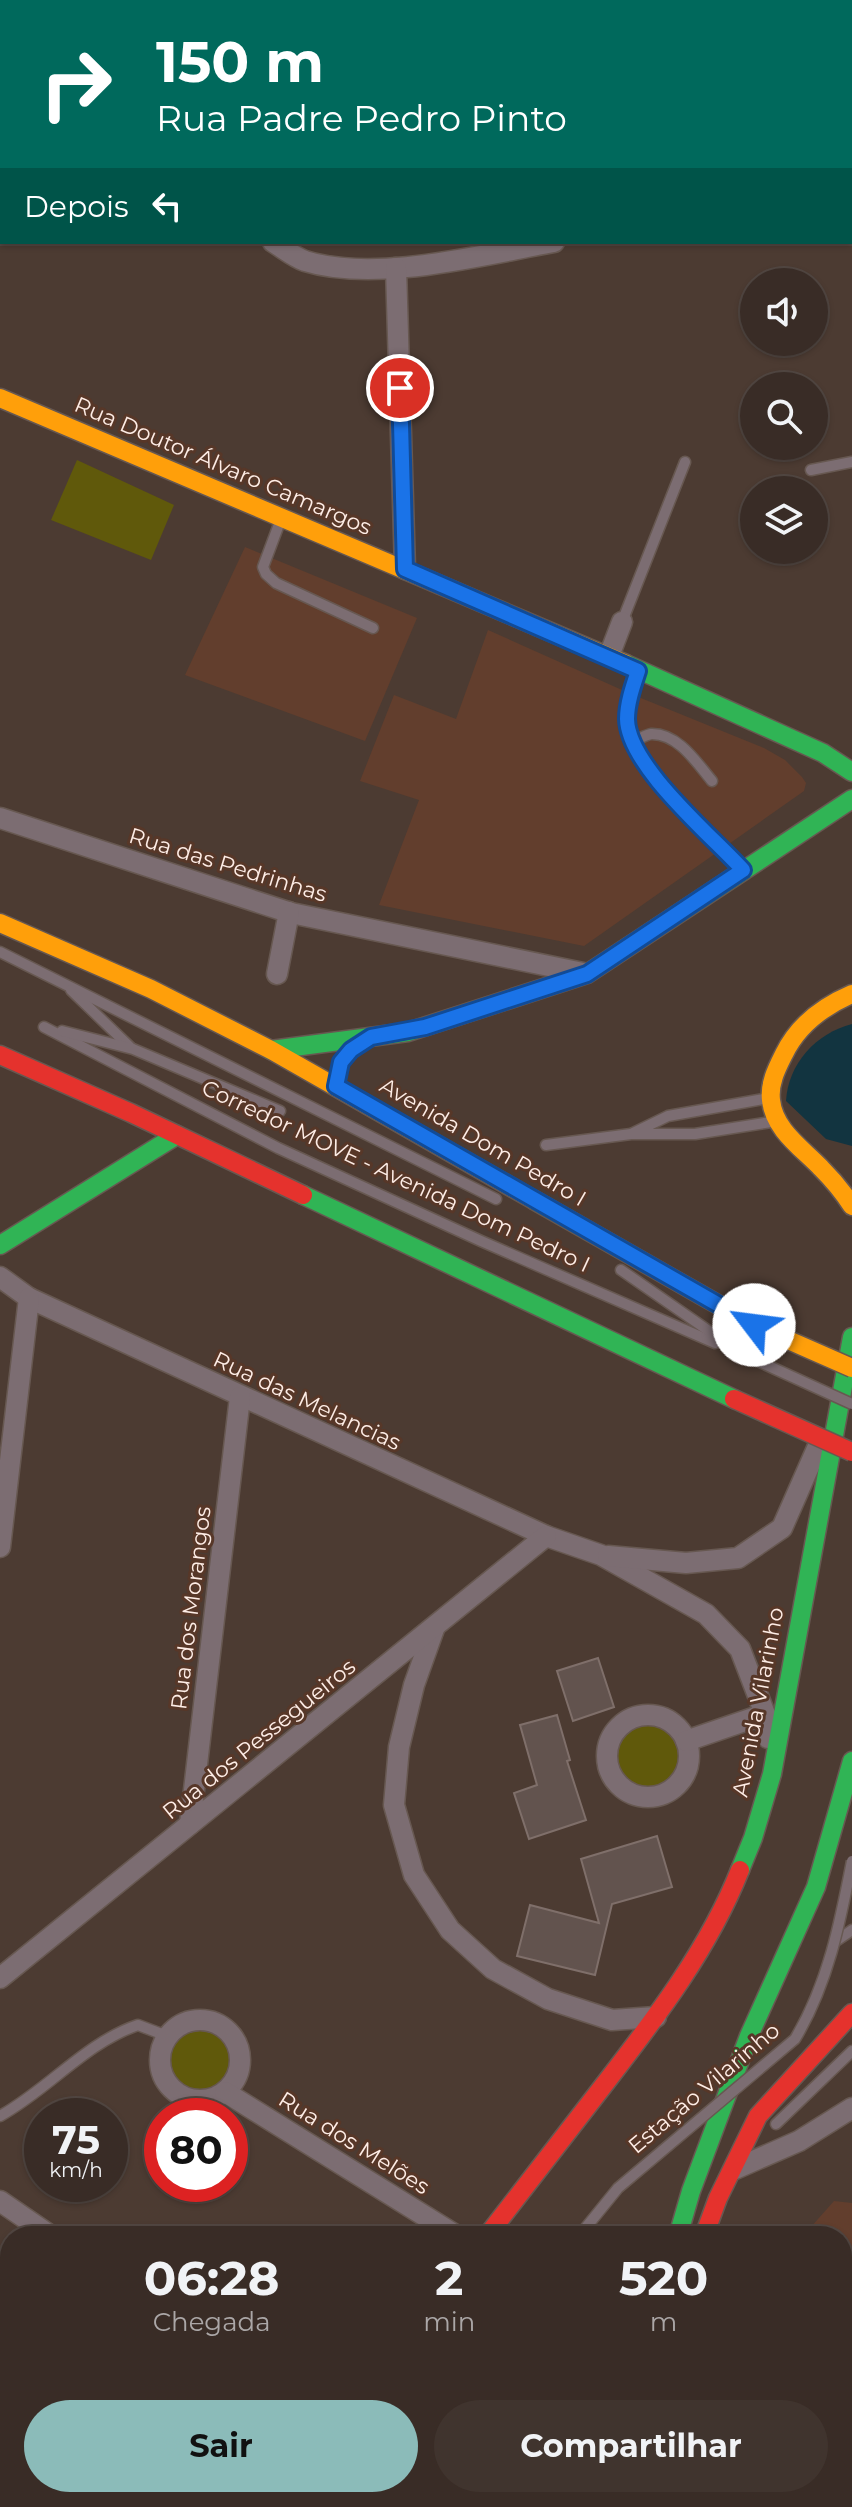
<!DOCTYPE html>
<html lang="pt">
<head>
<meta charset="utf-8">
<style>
  body { margin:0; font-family:Montserrat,sans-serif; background:#40342e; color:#f1f3f6; height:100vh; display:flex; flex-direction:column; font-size:30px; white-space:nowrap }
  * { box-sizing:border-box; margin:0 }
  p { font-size:26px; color:#aba7a7 }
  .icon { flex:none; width:44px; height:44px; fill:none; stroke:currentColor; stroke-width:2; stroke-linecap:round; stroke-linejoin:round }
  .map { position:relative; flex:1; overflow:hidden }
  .drawer { position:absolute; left:0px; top:2226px; width:852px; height:282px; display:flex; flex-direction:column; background:#392c26; border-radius:32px 32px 0 0; box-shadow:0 2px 6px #0004,0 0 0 2px #534843 }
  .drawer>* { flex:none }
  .top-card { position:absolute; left:0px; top:0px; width:852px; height:244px; box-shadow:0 2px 6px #0004,0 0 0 2px #534843; background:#00695c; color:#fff; overflow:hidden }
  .fabs { position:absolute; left:740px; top:268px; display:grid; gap:16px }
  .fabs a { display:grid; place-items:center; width:88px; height:88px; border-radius:50%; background:#392c26; box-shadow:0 2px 6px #0004,0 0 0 2px #534843; font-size:40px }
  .speed { position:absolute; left:24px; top:2098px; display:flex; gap:16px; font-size:40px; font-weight:700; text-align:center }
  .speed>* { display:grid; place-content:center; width:104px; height:104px; border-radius:50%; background:#392c26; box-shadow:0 2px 6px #0004,0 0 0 2px #534843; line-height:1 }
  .speed small { font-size:20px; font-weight:400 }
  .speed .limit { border:12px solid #d22; background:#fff; color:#111 }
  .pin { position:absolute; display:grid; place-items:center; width:68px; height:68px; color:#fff; margin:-34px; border:4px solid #fff; border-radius:50%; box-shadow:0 2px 8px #0007 }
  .me { position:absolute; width:88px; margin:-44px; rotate:300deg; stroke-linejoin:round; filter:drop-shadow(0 0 6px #0008) }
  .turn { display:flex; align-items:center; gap:28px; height:168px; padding:0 24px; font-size:36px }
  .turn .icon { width:104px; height:104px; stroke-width:2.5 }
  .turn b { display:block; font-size:56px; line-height:68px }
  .then { display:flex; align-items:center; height:76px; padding:0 24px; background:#0003; gap:16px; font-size:30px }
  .eta { display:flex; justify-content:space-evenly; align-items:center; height:136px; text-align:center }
  .eta b { font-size:48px; font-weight:700; line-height:56px }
  .primary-button { display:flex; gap:16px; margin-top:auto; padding:16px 24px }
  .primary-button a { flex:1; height:92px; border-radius:48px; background:#8bbbb9; color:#111; font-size:32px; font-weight:700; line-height:92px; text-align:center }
  .primary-button a+a { background:#40342e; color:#f1f3f6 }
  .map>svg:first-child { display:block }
</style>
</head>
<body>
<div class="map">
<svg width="852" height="2507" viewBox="0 0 852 2507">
  <rect width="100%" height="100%" fill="#4c3b32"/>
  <g fill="#623e2d">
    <path d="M245,547L417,618L365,741L185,675Z"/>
    <path d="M488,630L631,694L764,748L785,760L802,777L806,783L804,791L584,946L379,905L419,800L360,781L394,695L456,719Z"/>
    <path d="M834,2201L852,2203V2361L842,2347V2236H803Z"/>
  </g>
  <g fill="#60590b">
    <path d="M77,460L174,505L151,560L51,520Z"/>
    <circle cx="648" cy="1756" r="32"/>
    <circle cx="198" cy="2061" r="32"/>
  </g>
  <path fill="#123440" d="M852,1024V1146L826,1139L786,1101C788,1064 816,1033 852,1024Z"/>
  <g fill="#62534e" stroke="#7f6f6a" stroke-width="2">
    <path d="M598,1658L614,1707L573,1721L557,1671Z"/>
    <path d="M557,1715L570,1760L567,1761L586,1820L529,1839L514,1793L537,1785L520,1725Z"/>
    <path d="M657,1836L672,1887L612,1904L595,1975L517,1956L530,1905L599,1923L581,1859Z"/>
  </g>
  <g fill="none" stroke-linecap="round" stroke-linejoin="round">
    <g stroke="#675851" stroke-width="13">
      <g id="lane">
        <path d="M811,470L852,462"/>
        <path d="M281,519L263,567L266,574L276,583L373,628"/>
        <path d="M622,622L685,462"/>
        <path d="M637,672C633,688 626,706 627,722C633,771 710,834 742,869"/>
        <path d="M633,741C639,739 646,735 651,734C678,733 697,763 712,781"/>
        <path d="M0,952L496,1199"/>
        <path d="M71,990L131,1048"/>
        <path d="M44,1027L278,1148L481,1241L715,1343"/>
        <path d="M62,1031L133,1049L280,1111"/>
        <path d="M633,1133L668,1116L764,1099"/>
        <path d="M546,1145L631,1134H695L771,1122"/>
        <path d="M621,1270L745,1356"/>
        <path d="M836,1941L852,1930"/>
        <path d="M0,2116C49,2089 85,2043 138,2025L167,2036"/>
        <path d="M776,2124L852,2051"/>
        <path d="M842,2488L852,2489"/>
        <path d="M791,2498L798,2507"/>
        <path d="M372,2507L374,2498"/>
        <path d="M813,2507L817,2498"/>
      </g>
    </g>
    <g stroke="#675851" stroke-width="23">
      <g id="street">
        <path d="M277,0L278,2"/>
        <path d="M790,0L793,2"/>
        <path d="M850,35L852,38"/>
        <path d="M0,54L2,55"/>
        <path d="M850,188H852"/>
        <path d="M273,242C283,248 294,257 305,261C376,283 481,255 554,242"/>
        <path d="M396,268L405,569"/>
        <path d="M609,656L622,622"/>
        <path d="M0,818L291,913L583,973"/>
        <path d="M277,974L289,912"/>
        <path d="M0,1277L29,1298L546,1536L601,1555L706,1614L740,1649L765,1714L768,1738"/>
        <path d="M0,1547L29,1298"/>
        <path d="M608,1556L686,1563L738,1558L782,1528L819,1444"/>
        <path d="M434,1629L414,1685L399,1747L394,1805L414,1875L450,1930L493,1969L548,1999L612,2020L656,2017"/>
        <circle cx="648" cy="1756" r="41"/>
        <path d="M686,1741L765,1714"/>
        <path d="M190,1824L240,1397"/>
        <path d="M0,1978L546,1536"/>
        <circle cx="200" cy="2060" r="40"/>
        <path d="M225,2092L457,2236"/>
        <path d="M735,2169L799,2141L852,2108"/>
        <path d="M0,2201L51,2236"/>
        <path d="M0,2320L10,2354"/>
        <path d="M52,2498L55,2507"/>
        <path d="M227,2498L230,2507"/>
      </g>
    </g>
    <g stroke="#675851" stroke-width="21">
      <g id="fast">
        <path d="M626,664L823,753L852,772"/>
        <path d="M271,1050L408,1032L587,974L852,799"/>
        <path d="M303,1195L734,1399"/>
        <path d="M534,1200L754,1325"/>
        <path d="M0,1245L177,1135"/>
        <path d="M740,1870L753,1838L772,1774L852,1337"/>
        <path d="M678,2236L691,2191L749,2036L816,1887L852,1761"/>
        <path d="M842,2412L852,2426"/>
        <path d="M650,2498V2507"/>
        <path d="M300,2507L303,2498"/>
      </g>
    </g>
    <g stroke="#675851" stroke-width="21">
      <g id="slow">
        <path d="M0,398L626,664"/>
        <path d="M0,923L151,989L271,1050L534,1200"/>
        <path d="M852,994C824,1006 798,1025 784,1054C777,1068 769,1083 771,1100C774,1130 802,1148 821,1168C833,1180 843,1192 852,1206"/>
      </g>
    </g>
    <g stroke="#675851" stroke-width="21">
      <g id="jam">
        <path d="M0,1055L131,1113L303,1195"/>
        <path d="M487,2236C527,2184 567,2133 607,2081C658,2015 709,1948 740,1870"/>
        <path d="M704,2236L718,2198L758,2116L852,2013"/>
      </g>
    </g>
    <use href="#lane" stroke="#7c6d72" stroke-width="10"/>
    <use href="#street" stroke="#7c6d72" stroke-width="20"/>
    <use href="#fast" stroke="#30b455" stroke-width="18"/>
    <use href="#slow" stroke="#ff9f0a" stroke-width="18"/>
    <use href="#jam" stroke="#e5322d" stroke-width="18"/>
    <g stroke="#675851" stroke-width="13" stroke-linecap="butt">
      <g id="lane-bridge">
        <path d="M751,1358L852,1404"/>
        <path d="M579,2236L618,2188L795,2039C828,1984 840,1923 852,1861"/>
      </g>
    </g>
    <g stroke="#675851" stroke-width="21" stroke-linecap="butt">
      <path id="slow-bridge" d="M754,1325L852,1368"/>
    </g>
    <g stroke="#675851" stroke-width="21" stroke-linecap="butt">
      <path id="jam-bridge" d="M734,1399L852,1452"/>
    </g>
    <use href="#lane-bridge" stroke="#7c6d72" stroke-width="10"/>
    <use href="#slow-bridge" stroke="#ff9f0a" stroke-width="18"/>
    <use href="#jam-bridge" stroke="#e5322d" stroke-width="18"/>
  </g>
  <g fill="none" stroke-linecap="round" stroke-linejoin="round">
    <g stroke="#114b97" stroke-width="20">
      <path id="route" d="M400,388L405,569L638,671C633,686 627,703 627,719C628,766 711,835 743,870L587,974L425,1027L371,1037L351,1050L341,1062L336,1086L754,1325"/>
    </g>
    <use href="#route" stroke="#1a73e8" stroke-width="14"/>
  </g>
  <g text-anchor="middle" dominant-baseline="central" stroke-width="6" stroke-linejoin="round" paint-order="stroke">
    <g font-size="22" fill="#feede6" stroke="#573728">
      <text transform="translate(223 466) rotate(23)">Rua Doutor Álvaro Camargos</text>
      <text transform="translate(228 865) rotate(17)">Rua das Pedrinhas</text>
      <text transform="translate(483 1142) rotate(30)">Avenida Dom Pedro I</text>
      <text transform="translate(396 1176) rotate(25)">Corredor MOVE - Avenida Dom Pedro I</text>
      <text transform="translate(307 1401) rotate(25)">Rua das Melancias</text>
      <text transform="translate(191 1608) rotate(-83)">Rua dos Morangos</text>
      <text transform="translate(758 1702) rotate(-79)">Avenida Vilarinho</text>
      <text transform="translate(259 1739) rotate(-39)">Rua dos Pessegueiros</text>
      <text transform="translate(704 2088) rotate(-40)">Estação Vilarinho</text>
      <text transform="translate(354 2143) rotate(32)">Rua dos Melões</text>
    </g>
  </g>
</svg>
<div class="fabs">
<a><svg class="icon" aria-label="sound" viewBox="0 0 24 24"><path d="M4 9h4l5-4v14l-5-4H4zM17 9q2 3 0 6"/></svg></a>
<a><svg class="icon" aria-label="search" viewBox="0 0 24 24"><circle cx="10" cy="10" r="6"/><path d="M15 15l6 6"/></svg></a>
<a><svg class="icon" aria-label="layers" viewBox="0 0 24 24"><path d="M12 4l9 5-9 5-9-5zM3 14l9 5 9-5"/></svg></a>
</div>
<div class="speed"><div>75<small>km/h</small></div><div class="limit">80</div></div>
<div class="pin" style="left:400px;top:388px;background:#d93025"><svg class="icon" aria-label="arrive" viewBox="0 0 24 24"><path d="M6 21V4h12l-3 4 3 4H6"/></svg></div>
<svg class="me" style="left:754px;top:1325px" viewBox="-20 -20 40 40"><circle r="19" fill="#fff"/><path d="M0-13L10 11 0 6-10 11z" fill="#1a73e8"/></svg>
<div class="top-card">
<div class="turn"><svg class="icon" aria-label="right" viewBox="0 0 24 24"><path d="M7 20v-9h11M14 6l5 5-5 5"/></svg><div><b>150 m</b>Rua Padre Pedro Pinto</div></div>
<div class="then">Depois<svg class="icon" aria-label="left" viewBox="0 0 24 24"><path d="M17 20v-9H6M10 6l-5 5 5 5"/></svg></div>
</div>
<section class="drawer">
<div class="eta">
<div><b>06:28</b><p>Chegada</p></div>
<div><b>2</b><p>min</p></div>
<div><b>520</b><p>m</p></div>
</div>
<div class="primary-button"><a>Sair</a><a>Compartilhar</a></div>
</section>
</div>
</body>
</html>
